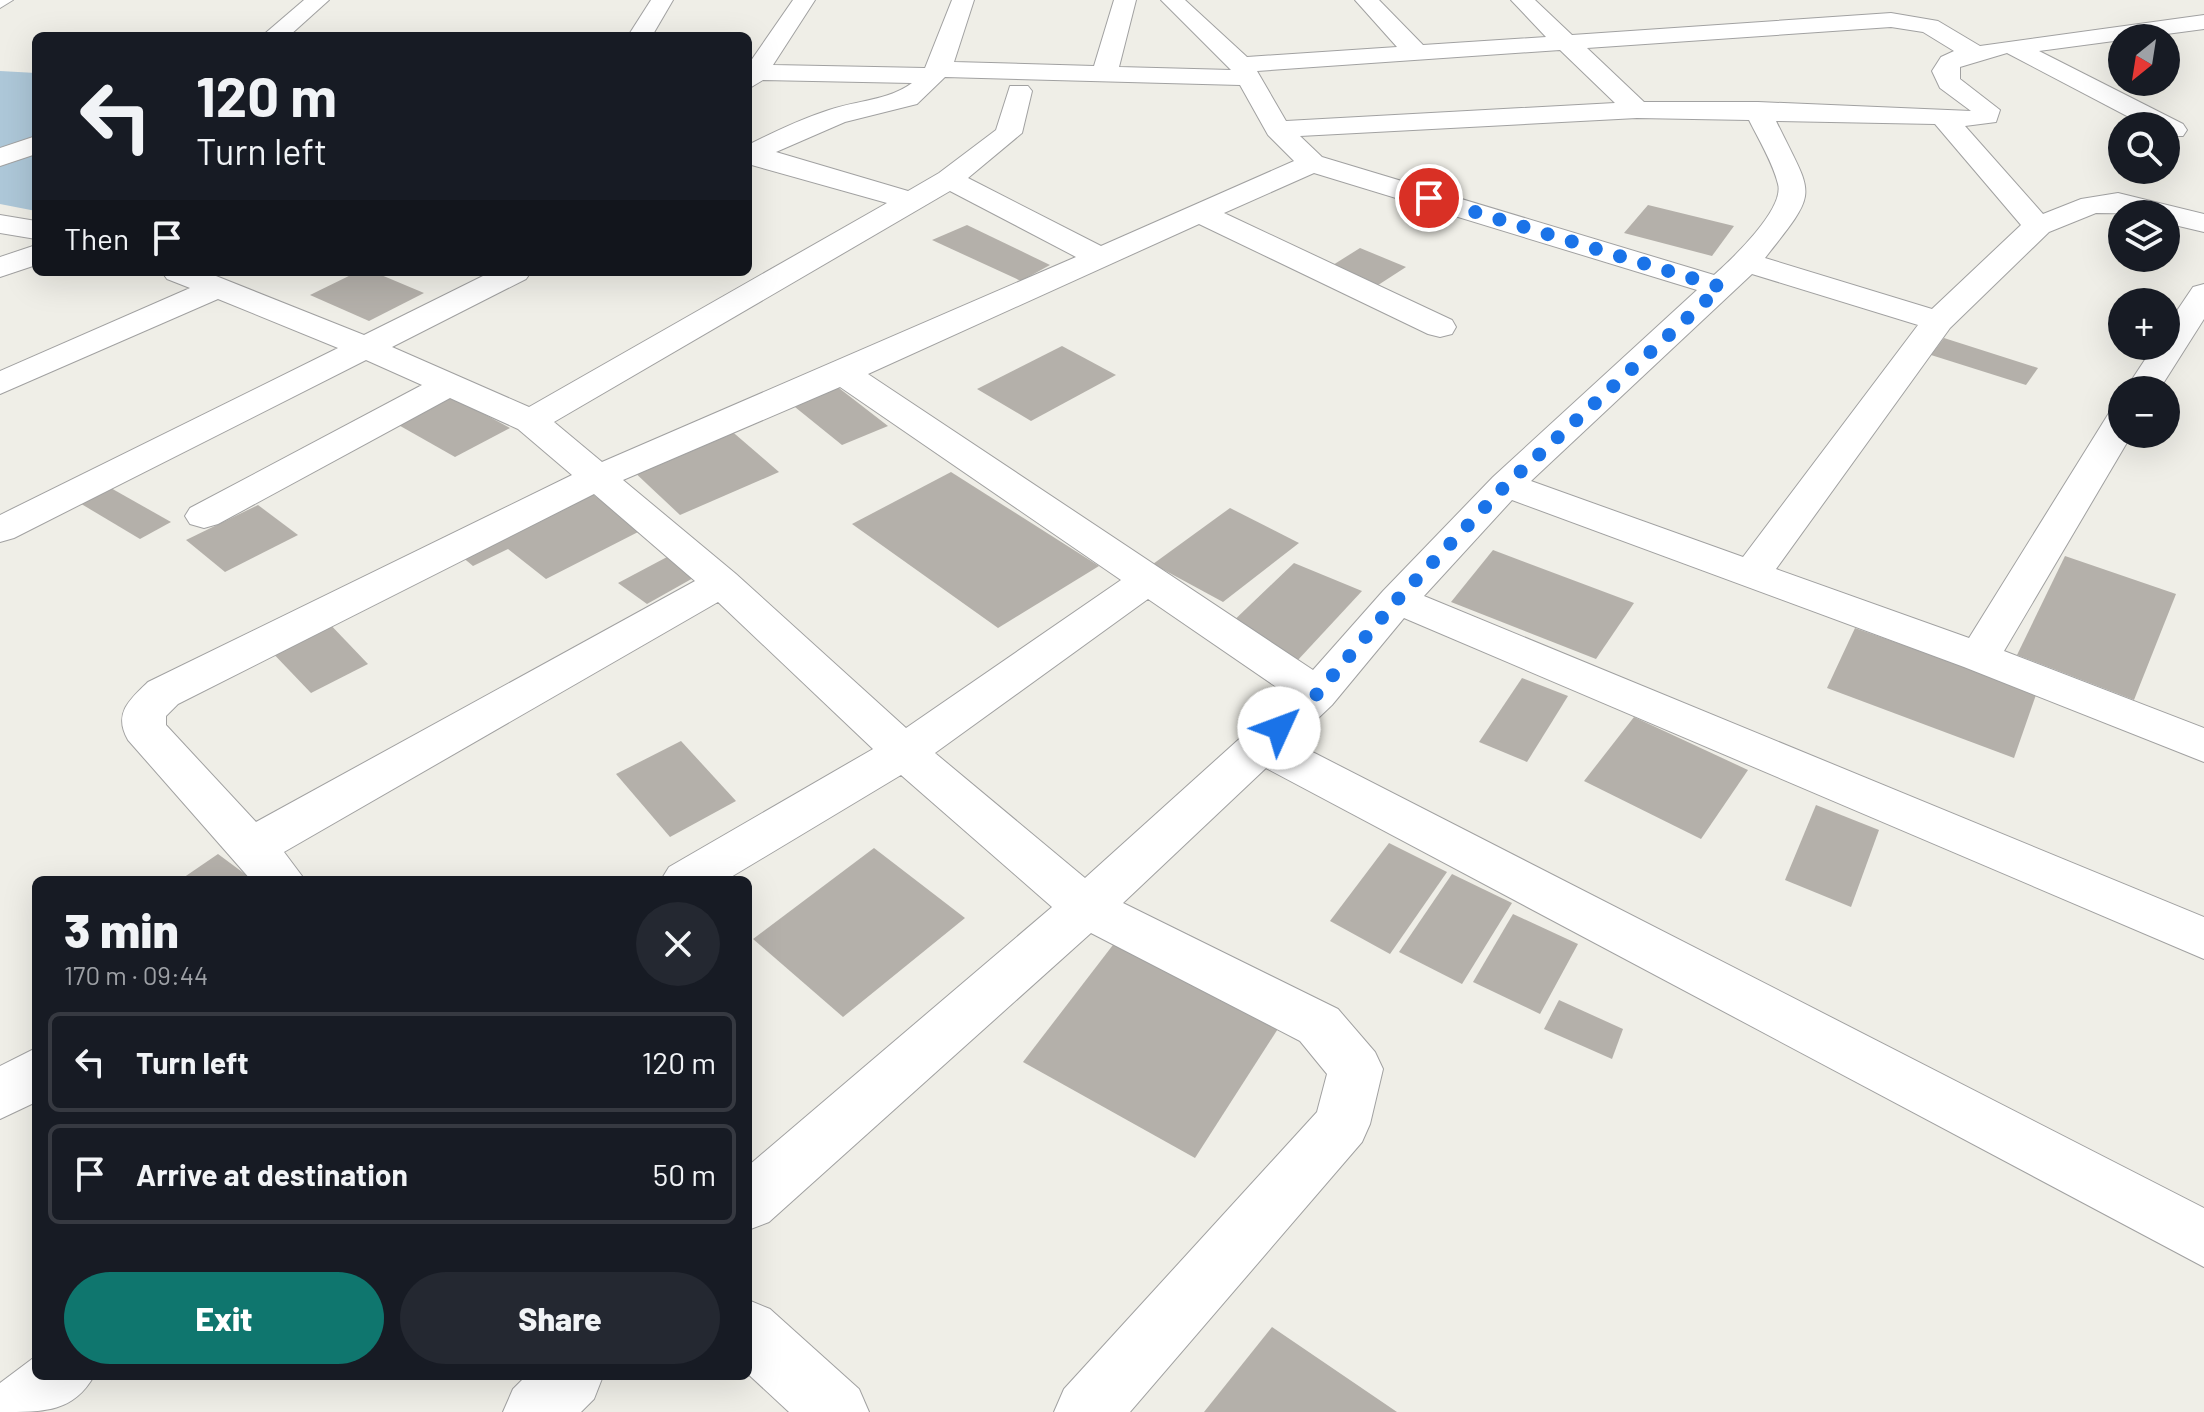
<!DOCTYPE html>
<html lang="en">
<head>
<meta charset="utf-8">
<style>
  body { margin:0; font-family:Barlow,sans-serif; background:#242831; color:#f1f3f6; height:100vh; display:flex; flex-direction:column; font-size:30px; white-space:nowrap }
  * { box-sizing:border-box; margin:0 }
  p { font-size:26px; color:#9ea1a6 }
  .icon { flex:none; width:44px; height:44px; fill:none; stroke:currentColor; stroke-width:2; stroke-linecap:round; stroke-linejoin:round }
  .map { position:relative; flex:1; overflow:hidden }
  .side { position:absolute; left:32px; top:876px; width:720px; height:504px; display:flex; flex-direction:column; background:#171b24; border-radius:12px; box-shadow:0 8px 32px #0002 }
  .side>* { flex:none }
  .hud { position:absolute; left:32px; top:32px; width:720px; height:244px; border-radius:12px; box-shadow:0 8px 32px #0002; background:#171b24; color:#f1f3f6; overflow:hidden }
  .needle { width:52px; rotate:210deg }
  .controls { position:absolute; left:2108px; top:24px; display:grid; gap:16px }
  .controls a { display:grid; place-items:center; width:72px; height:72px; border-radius:50%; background:#171b24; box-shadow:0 8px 32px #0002; font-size:40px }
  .pin { position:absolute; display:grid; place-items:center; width:68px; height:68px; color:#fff; margin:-34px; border:4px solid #fff; border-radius:50%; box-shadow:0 2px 8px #0007 }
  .me { position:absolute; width:88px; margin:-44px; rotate:47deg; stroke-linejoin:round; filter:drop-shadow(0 0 6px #0008) }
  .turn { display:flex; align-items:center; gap:28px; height:168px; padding:0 32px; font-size:36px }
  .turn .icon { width:104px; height:104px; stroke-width:2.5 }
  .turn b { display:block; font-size:56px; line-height:68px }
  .then { display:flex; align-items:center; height:76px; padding:0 32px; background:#0003; gap:16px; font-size:30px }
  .round { display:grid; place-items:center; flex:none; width:84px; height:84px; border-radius:42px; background:#242831 }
  .summary { display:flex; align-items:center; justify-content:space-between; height:136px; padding:0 32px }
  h1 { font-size:48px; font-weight:800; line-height:60px }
  .primary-button { display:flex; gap:16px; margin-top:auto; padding:16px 32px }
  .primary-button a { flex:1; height:92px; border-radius:48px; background:#0f766e; color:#fff; font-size:32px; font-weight:800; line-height:92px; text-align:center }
  .primary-button a+a { background:#242831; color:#f1f3f6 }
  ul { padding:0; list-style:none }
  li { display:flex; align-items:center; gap:24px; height:100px; margin:0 16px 12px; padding:0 16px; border:4px solid #363941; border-radius:12px }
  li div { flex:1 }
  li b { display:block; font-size:30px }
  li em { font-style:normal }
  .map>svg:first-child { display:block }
</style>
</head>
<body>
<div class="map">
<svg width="2204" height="1412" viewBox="0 0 2204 1412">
  <rect width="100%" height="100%" fill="#efeee7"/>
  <path fill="#adc7d8" d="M0,71L36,73V211L0,204Z"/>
  <g fill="#b4b0aa">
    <path d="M1648,205L1734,226L1712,256L1624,233Z"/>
    <path d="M967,225L1050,265L1021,281L932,240Z"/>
    <path d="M1360,248L1406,267L1372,289L1325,270Z"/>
    <path d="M357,272H374L424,293L369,321L310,295Z"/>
    <path d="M1944,338L2038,368L2026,385L1931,355Z"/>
    <path d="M1062,346L1116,375L1031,421L977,389Z"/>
    <path d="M835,385L888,426L842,445L790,403Z"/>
    <path d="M449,395L510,428L455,457L395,423Z"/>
    <path d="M728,428L779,472L680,515L630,468Z"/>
    <path d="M951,472L1099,566L998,628L852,524Z"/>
    <path d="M109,487L171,522L140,539L78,502Z"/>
    <path d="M584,488L642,530L546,579L508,549L473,566L455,551Z"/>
    <path d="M258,505L298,535L225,572L186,540Z"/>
    <path d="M1230,508L1299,543L1223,602L1153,564Z"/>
    <path d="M1493,550L1634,603L1596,659L1451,602Z"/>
    <path d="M2065,556L2176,594L2134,700L2017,655Z"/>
    <path d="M667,557L695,577L647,604L618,583Z"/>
    <path d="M1294,563L1362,591L1297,661L1226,628Z"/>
    <path d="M324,618L368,664L311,693L266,646Z"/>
    <path d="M1855,628L2037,692L2014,758L1827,688Z"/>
    <path d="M1522,678L1568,696L1527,762L1479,742Z"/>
    <path d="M1634,717L1748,770L1701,839L1584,781Z"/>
    <path d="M681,741L736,801L670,837L616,774Z"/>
    <path d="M1816,805L1879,830L1851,907L1785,880Z"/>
    <path d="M1389,843L1447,872L1390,954L1330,921Z"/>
    <path d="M874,848L965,918L843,1017L753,939Z"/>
    <path d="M218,854L253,880H180Z"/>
    <path d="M1452,874L1512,903L1462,984L1399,952Z"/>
    <path d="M1513,914L1578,944L1540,1014L1473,982Z"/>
    <path d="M1116,941L1281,1024L1195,1158L1023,1062Z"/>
    <path d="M1559,1000L1623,1029L1612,1059L1544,1029Z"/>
    <path d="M1272,1327L1397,1412H1204Z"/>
  </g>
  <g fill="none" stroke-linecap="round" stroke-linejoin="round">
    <g stroke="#a1a1a1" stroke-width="2">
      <g id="street">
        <path d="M0,0H13L0,8Z"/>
        <path d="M304,0H329L289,36H262Z"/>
        <path d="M651,0H673L652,36H628Z"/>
        <path d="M793,0H815L773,65L925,68L952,0H974L954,62L1094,66L1114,0H1136L1119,67L1231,70L1161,0H1185L1247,57L1397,47L1355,0H1379L1423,45L1546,37L1511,0H1535L1572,35L1891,13L1938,21L1980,46L2204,15V29L2039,51L2183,124L2187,130L2183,136H2166V126H2146L2007,53L1960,67V79L2000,110L1996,122L1965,126L2043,214L2081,199L2118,193L2204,214V232L2166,223V214L2096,213L2049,232L1950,328L1776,569L1969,638L2104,421L2109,413L2122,410V434H2132L2004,651L2204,728V762L1964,667L1512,500L1424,596L2204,917V959L1404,618L1332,705L1293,742L2204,1208V1267L1266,768L1123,903L1338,1009L1375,1052L1383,1069L1370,1124L1362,1142L1130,1412H1054L1064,1389L1317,1112L1327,1074L1300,1041L1091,933L769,1222L748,1230V1166L1052,907L901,775L726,880H661L669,867L873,749L718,602L284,852L305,880H251L128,740C113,714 129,700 148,682L572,475L518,429L450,398L218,524L204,528L190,524L185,516L190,508L422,385L366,360L14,538L0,542V515L338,348L218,299L0,394V371L190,288L167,279L162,272H206L364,335L491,272H531L526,279L392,347L529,407L887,203L748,164V145C774,132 801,119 829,110C858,100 887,101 912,83L763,80L748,89V65ZM1891,27L1923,32L1954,51L1941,57L1932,71L1940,88L1971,111L1758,102H1644L1587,48ZM1560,50L1615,103L1286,121L1257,71ZM945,77L1240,85L1268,135L1294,161L1101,246L968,178L1022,133L1032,91L1028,86H1010L996,130L939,173L908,191L776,152L845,122L917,104ZM1637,118L1749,120C1759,140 1773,163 1778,184C1785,209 1732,259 1714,275L1322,157L1300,136ZM1776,121L1935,124L2021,225L1932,309L1765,258C1820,188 1814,199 1776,121ZM1314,173L1697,290L1493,477L1383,591L1313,670L868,374L1199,224L1428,334L1440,337L1452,334L1456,327L1452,320L1224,213ZM950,191L1076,257L602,462L554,422ZM1752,274L1918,325L1743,557L1531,481ZM840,387L1121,580L906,728L736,574L623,480ZM594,494L695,581L256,822L166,725V716L178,704ZM1148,599L1288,695L1085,878L935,753Z"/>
        <path d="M36,136V154L0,166V148Z"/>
        <path d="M0,215L36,221V239L0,233Z"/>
        <path d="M36,245V265L0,277V257Z"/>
        <path d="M2204,284V319L2159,390H2125L2154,346H2166V327L2193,287Z"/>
        <path d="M36,1048V1102L0,1119V1066Z"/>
        <path d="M748,1300L770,1309L859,1389L869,1412H789L748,1374Z"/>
        <path d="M36,1356V1376H94C73,1412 46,1412 0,1412V1383Z"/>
        <path d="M526,1376H603L594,1399L581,1412H503L513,1389Z"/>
      </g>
    </g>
    <use href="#street" fill="#fff" fill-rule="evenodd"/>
  </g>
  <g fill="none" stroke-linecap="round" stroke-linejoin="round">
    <path stroke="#1a73e8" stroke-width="14" stroke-dasharray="0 25.2" d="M1279,728L1317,694L1397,600L1506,485L1721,287L1429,198"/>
  </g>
</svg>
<div class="controls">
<a><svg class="needle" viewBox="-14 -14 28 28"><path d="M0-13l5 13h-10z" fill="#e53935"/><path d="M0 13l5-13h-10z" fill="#9ea1a6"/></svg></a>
<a><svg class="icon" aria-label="search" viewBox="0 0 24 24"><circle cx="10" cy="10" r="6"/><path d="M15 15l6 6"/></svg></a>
<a><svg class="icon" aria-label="layers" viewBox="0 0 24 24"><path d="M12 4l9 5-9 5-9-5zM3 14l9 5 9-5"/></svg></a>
<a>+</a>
<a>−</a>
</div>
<div class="pin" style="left:1429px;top:198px;background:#d93025"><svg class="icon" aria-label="arrive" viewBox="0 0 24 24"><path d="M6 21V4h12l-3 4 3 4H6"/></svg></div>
<svg class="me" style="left:1279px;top:728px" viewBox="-20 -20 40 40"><circle r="19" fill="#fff"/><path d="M0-13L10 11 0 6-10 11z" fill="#1a73e8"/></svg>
<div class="hud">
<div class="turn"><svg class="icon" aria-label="left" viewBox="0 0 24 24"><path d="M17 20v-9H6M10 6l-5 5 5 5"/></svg><div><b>120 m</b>Turn left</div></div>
<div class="then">Then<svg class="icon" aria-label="arrive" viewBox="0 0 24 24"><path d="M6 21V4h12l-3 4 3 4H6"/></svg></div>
</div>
<section class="side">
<div class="summary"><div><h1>3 min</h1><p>170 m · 09:44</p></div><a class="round"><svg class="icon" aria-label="close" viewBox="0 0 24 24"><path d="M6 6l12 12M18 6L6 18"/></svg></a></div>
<ul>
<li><svg class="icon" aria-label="left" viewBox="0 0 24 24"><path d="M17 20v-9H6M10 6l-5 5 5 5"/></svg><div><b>Turn left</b></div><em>120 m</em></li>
<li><svg class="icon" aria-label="arrive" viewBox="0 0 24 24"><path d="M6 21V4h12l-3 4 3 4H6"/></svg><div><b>Arrive at destination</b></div><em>50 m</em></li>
</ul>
<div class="primary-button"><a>Exit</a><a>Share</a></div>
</section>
</div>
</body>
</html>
